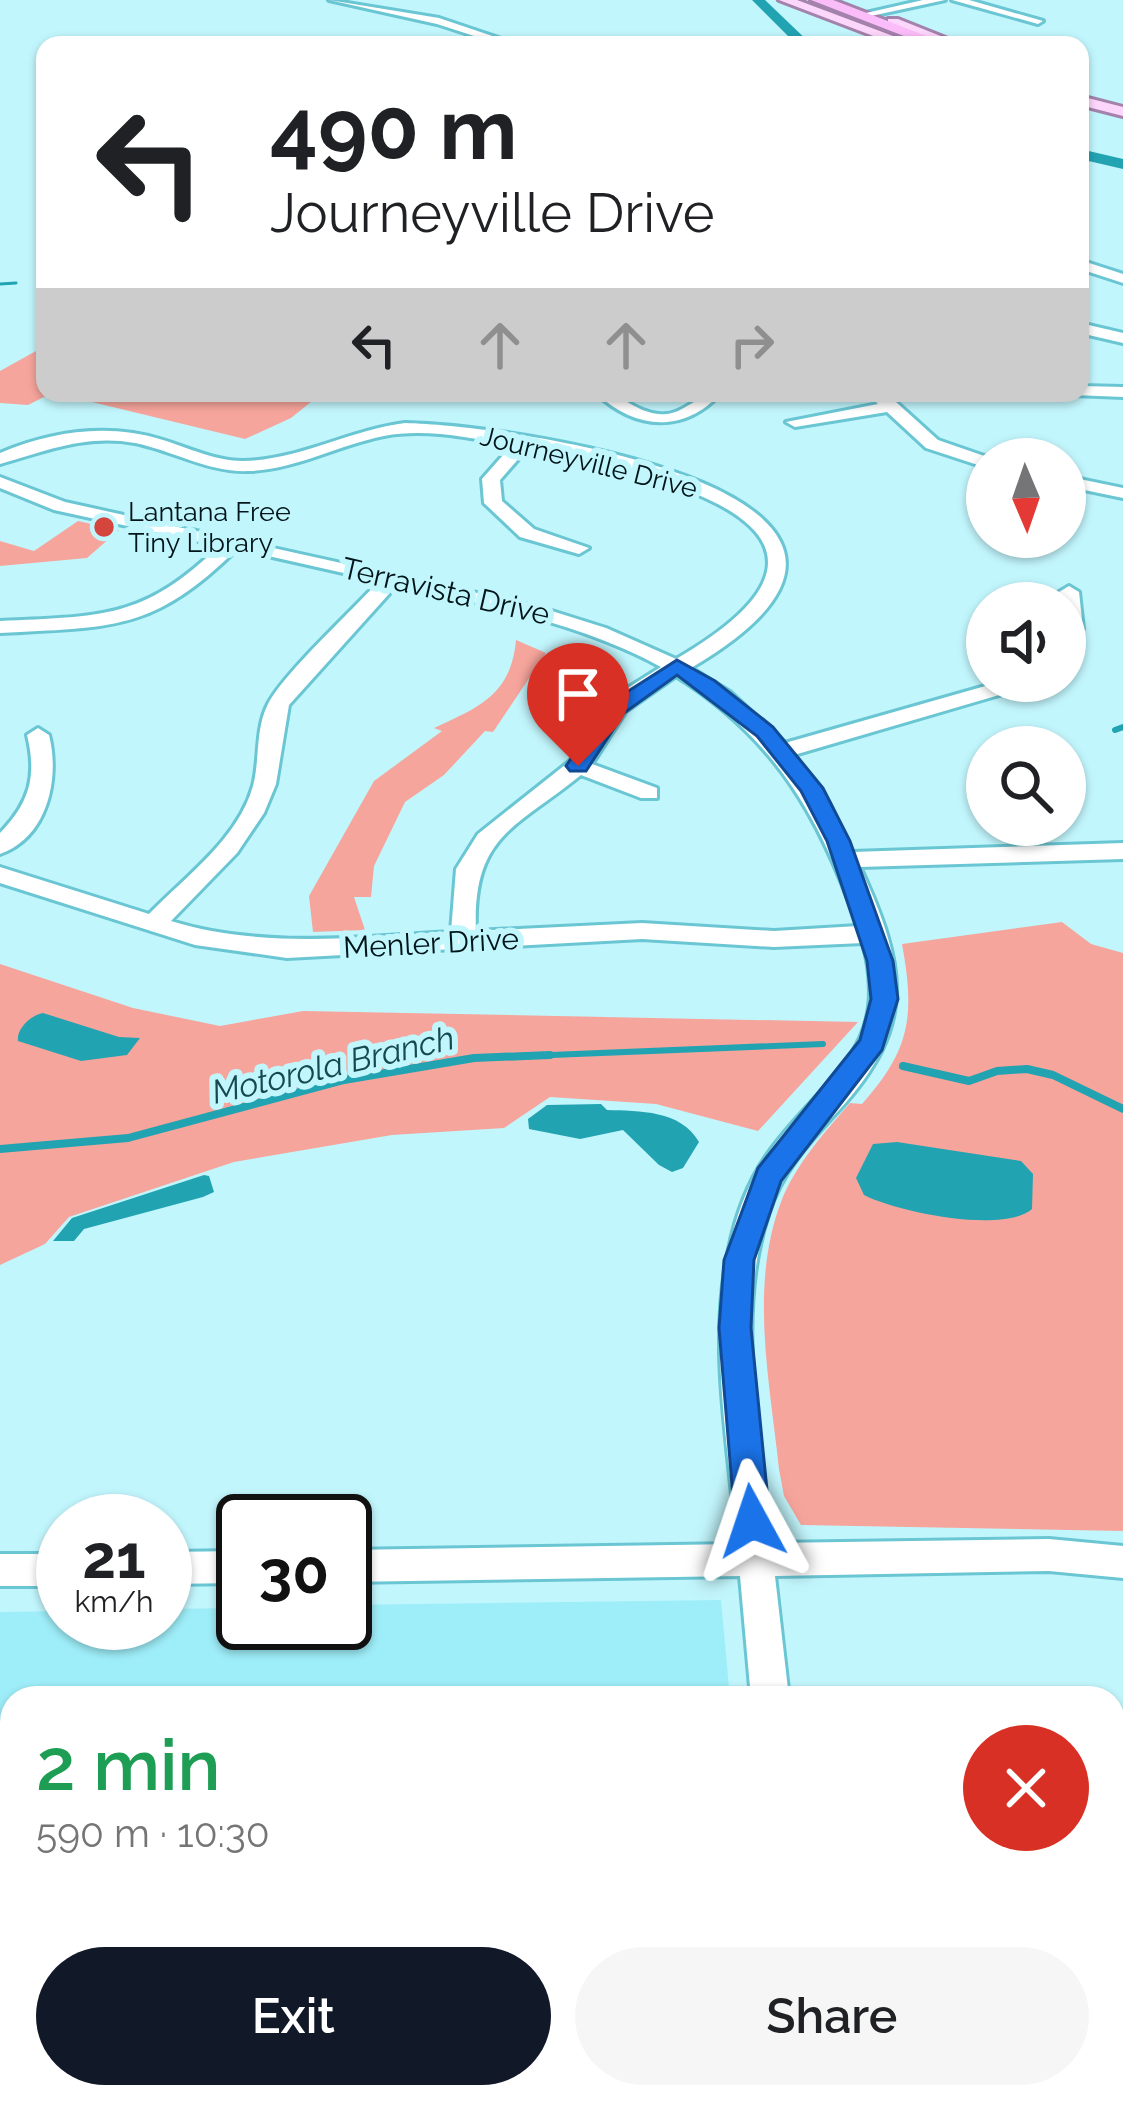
<!DOCTYPE html>
<html lang="en">
<head>
<meta charset="utf-8">
<style>
  body { margin:0; font-family:Raleway,sans-serif; background:#f6f6f6; color:#202124; height:100vh; display:flex; flex-direction:column; font-size:45px; white-space:nowrap }
  * { box-sizing:border-box; margin:0 }
  p { font-size:39px; color:#757577 }
  .icon { flex:none; width:66px; height:66px; fill:none; stroke:currentColor; stroke-width:2; stroke-linecap:round; stroke-linejoin:round }
  .map { position:relative; flex:1; overflow:hidden }
  .sheet { position:absolute; left:0px; top:1686px; width:1125px; height:423px; display:flex; flex-direction:column; background:#fff; border-radius:36px 36px 0 0; box-shadow:0 3px 9px #0004 }
  .sheet>* { flex:none }
  .top-card { position:absolute; left:36px; top:36px; width:1053px; height:366px; border-radius:24px; box-shadow:0 3px 9px #0004; background:#fff; color:#202124; overflow:hidden }
  .needle { width:78px; rotate:178deg }
  .fabs { position:absolute; left:966px; top:438px; display:grid; gap:24px }
  .fabs a { display:grid; place-items:center; width:120px; height:120px; border-radius:50%; background:#fff; box-shadow:0 3px 9px #0004; font-size:60px }
  .speed { position:absolute; left:36px; top:1494px; display:flex; gap:24px; font-size:60px; font-weight:700; text-align:center }
  .speed>* { display:grid; place-content:center; width:156px; height:156px; border-radius:50%; background:#fff; box-shadow:0 3px 9px #0004; line-height:1 }
  .speed small { font-size:30px; font-weight:400 }
  .speed .limit { border:6px solid #111; border-radius:18px; background:#fff; color:#111 }
  .pin { position:absolute; display:grid; place-items:center; width:102px; height:102px; color:#fff; margin:-123px -51px; border-radius:50% 50% 50% 0; rotate:-45deg; box-shadow:0 0 12px #0007 }
  .pin .icon { rotate:45deg }
  .me { position:absolute; width:132px; margin:-66px; rotate:355deg; stroke-linejoin:round; filter:drop-shadow(0 0 9px #0008) }
  .turn { display:flex; align-items:center; gap:42px; height:252px; padding:0 36px; font-size:54px }
  .turn .icon { width:156px; height:156px; stroke-width:2.5 }
  .turn b { display:block; font-size:84px; line-height:102px }
  .lanes { display:flex; align-items:center; height:114px; padding:0 36px; background:#0003; justify-content:center; gap:60px; direction:ltr }
  .lanes .off { opacity:.35 }
  .round { display:grid; place-items:center; flex:none; width:126px; height:126px; border-radius:63px; background:#f6f6f6 }
  .headline { display:flex; align-items:center; justify-content:space-between; height:204px; padding:0 36px }
  h1 { font-size:72px; font-weight:600; line-height:90px; color:#1e9e55 }
  .button { display:flex; gap:24px; margin-top:auto; padding:24px 36px }
  .button a { flex:1; height:138px; border-radius:72px; background:#111827; color:#fff; font-size:48px; font-weight:600; line-height:138px; text-align:center }
  .button a+a { background:#f6f6f6; color:#202124 }
  .map>svg:first-child { display:block }
</style>
</head>
<body>
<div class="map">
<svg width="1123" height="2107" viewBox="0 0 1123 2107">
  <rect width="100%" height="100%" fill="#c2f6fd"/>
  <g fill="#9eeef9">
    <path d="M721,1600L730,1698H12V1956L0,1957V1612L63,1611V1623H165V1609L243,1608V1623H345V1605Z"/>
    <path d="M84,2097H701L698,2107H87Z"/>
  </g>
  <g fill="#f6a59c">
    <path d="M45,346V393H52L28,405L0,403V371Z"/>
    <path d="M66,393H322L291,418L245,439L63,395Z"/>
    <path d="M78,521L119,530L87,558L0,566V541L34,551Z"/>
    <path d="M516,640L546,653L493,732L485,731L444,775L405,802L374,866L371,897H354L365,930L313,932L309,896L374,781L442,731L434,728C479,707 511,695 516,640Z"/>
    <path d="M1062,922L1091,944L1123,953V1531L801,1525L784,1496L779,1469C770,1383 749,1286 781,1202C795,1165 825,1132 850,1103L862,1104C911,1049 915,1015 902,944Z"/>
    <path d="M0,964L133,1008L220,1026L303,1011L858,1022L758,1131L656,1104L550,1097L504,1128L392,1135L234,1162L69,1217L45,1244L0,1265Z"/>
  </g>
  <g fill="#22a3b2">
    <path d="M43,1013L119,1037L140,1038L127,1055L81,1061L18,1041C16,1029 31,1015 43,1013Z"/>
    <path d="M601,1104L607,1110C639,1111 681,1110 699,1142L683,1168L672,1172L659,1165L623,1130L580,1139L529,1129L528,1119L547,1105Z"/>
    <path d="M897,1142L1021,1161L1033,1174L1032,1209C1003,1234 897,1212 864,1195L856,1178L873,1144Z"/>
    <path d="M204,1175L209,1176L214,1192L203,1197L84,1229L74,1241H53L72,1218Z"/>
  </g>
  <g fill="none" stroke-linecap="round" stroke-linejoin="round">
    <path stroke="#22a3b2" stroke-width="3" d="M0,284L16,283"/>
    <g stroke="#22a3b2" stroke-width="6">
      <path d="M1115,730L1123,727"/>
      <path d="M475,1058L823,1044"/>
    </g>
    <g stroke="#22a3b2" stroke-width="8">
      <path d="M903,1066L969,1081L997,1071L1027,1069L1053,1075L1123,1109"/>
      <path d="M0,1149L128,1138L344,1080L474,1058L550,1055"/>
    </g>
    <g fill="#22a3b2" fill-rule="evenodd">
      <path d="M752,0H765L812,45H797Z"/>
      <path d="M1080,149L1123,159V169L1080,159Z"/>
    </g>
    <g stroke="#6ac6d3" stroke-width="6">
      <g id="minor">
        <path d="M329,0L439,18L519,45H502L437,24Z"/>
        <path d="M923,0H945L871,16L866,13Z"/>
        <path d="M952,0H969L1043,21L1038,24Z"/>
        <path d="M1080,260L1123,274V283L1080,269Z"/>
        <path d="M1080,323L1123,333V343L1080,333Z"/>
        <path d="M1080,386L1123,387V397L1074,395L1080,393Z"/>
        <path d="M596,393C624,393 634,412 659,414C684,417 695,393 721,393C684,434 635,430 596,393Z"/>
        <path d="M868,393H886L938,440L993,459H987V468L926,448L887,412L795,427L786,422L878,404Z"/>
        <path d="M405,423C528,426 980,498 691,668L730,692L785,743L1003,681H1037L1033,685L794,755L829,803L852,852L1123,843V859L860,867C906,966 917,1025 839,1110C809,1142 781,1172 768,1215C734,1318 761,1438 772,1543L1049,1539L1123,1546V1578L1049,1571L775,1576L789,1698H751L740,1576L345,1582V1550L737,1544C729,1448 708,1344 729,1249C736,1214 750,1177 772,1148C827,1074 892,1049 863,943L774,947L642,939L287,958L195,945L0,883V867L149,914C186,876 238,839 253,786C260,760 255,729 268,704C285,672 352,611 379,581L237,549C153,632 112,627 0,633V621C101,616 143,620 219,546L54,510L0,488V477L65,502L536,606L606,628L676,659C905,526 649,473 528,448L500,480L502,501L534,529L589,548L579,554L520,537L484,503L482,479L512,445C470,438 426,428 384,436C338,445 297,469 250,471C209,473 174,451 135,443C86,434 46,451 0,464V453C53,431 108,423 163,440C189,448 215,461 243,461C299,460 350,430 405,423ZM397,585C486,605 580,623 661,667L618,694L570,761L478,834L456,869L451,932C358,937 262,949 171,921L237,853L264,813L276,784L289,705ZM676,676C776,739 820,817 858,926L774,931L642,923L476,931C472,835 516,828 581,775L641,798H657V788L592,764L626,711Z"/>
        <path d="M1065,476L1123,488V498L1065,486Z"/>
        <path d="M1069,586L1079,592L1083,629L1072,652L1065,654V603H1060L1059,592Z"/>
        <path d="M38,728L49,735C60,778 48,837 0,854V833C30,802 37,776 27,735Z"/>
        <path d="M243,1551V1583L165,1584V1552Z"/>
        <rect x="0" y="1554" width="63" height="32"/>
        <path d="M728,2097H772L769,2107H725Z"/>
      </g>
    </g>
    <g stroke="#a382ab" stroke-width="6">
      <g id="major">
        <path d="M779,0H797L917,45H897Z"/>
        <path d="M888,19H898L963,45H943L888,25Z"/>
        <path d="M1080,96L1123,107V116L1080,105Z"/>
      </g>
    </g>
    <g stroke="#a382ab" stroke-width="6">
      <path id="highway" d="M811,0H833L950,45H927Z"/>
    </g>
    <use href="#minor" fill="#fff" fill-rule="evenodd"/>
    <use href="#major" fill="#fdd7fb" fill-rule="evenodd"/>
    <use href="#highway" fill="#fbbdf9" fill-rule="evenodd"/>
  </g>
  <g fill="#84b388">
    <path d="M1113,1840L1118,1853L1123,1856V1931L1113,1927Z"/>
    <path d="M844,2097H911L909,2107H843Z"/>
    <path d="M1057,2097H1113L1123,2107H1057Z"/>
  </g>
  <g fill="#99d09e" stroke="#6b926f" stroke-width="3">
    <path d="M1113,1840L1122,1842L1118,1853L1123,1856V1907L1113,1903Z"/>
    <path d="M1113,1956L1123,1961V2107H1069V2097H1113Z"/>
    <path d="M850,2097H911L909,2107H849Z"/>
  </g>
  <path fill="#1a73e8" stroke="#114b97" stroke-width="3" d="M677,660L715,681L773,727L823,788L850,841L893,961L898,999L882,1050L781,1181L754,1260L751,1328L770,1521L765,1533L752,1537L740,1533L735,1521L719,1328L724,1260L758,1168L860,1040L871,999L867,961L827,841L801,791L757,736L677,675L624,713L586,771H570L566,766L608,704Z"/>
  <circle fill="#d3453d" stroke="#c2f6fd" stroke-width="4.5" cx="104" cy="527" r="12"/>
  <g text-anchor="middle" dominant-baseline="central" stroke-width="12" stroke-linejoin="round" paint-order="stroke">
    <g font-size="27" fill="#001519" stroke="#c2f6fd">
      <text transform="translate(589 462) rotate(14)">Journeyville Drive</text>
    </g>
    <g font-size="27" fill="#001519" stroke="#c2f6fd" text-anchor="start">
      <text x="128" y="511">Lantana Free<tspan x="128" dy="31">Tiny Library</tspan></text>
    </g>
    <g font-size="30" fill="#001519" stroke="#c2f6fd">
      <text transform="translate(446 591) rotate(13)">Terravista Drive</text>
      <text transform="translate(431 943) rotate(-3)">Menler Drive</text>
    </g>
    <g font-size="33" font-style="italic" fill="#15494f" stroke="#c2f6fd">
      <text transform="translate(333 1065) rotate(-13)">Motorola Branch</text>
    </g>
  </g>
</svg>
<div class="fabs">
<a><svg class="needle" viewBox="-14 -14 28 28"><path d="M0-13l5 13h-10z" fill="#e53935"/><path d="M0 13l5-13h-10z" fill="#757577"/></svg></a>
<a><svg class="icon" aria-label="sound" viewBox="0 0 24 24"><path d="M4 9h4l5-4v14l-5-4H4zM17 9q2 3 0 6"/></svg></a>
<a><svg class="icon" aria-label="search" viewBox="0 0 24 24"><circle cx="10" cy="10" r="6"/><path d="M15 15l6 6"/></svg></a>
</div>
<div class="speed"><div>21<small>km/h</small></div><div class="limit">30</div></div>
<div class="pin" style="left:578px;top:766px;background:#d93025"><svg class="icon" aria-label="arrive" viewBox="0 0 24 24"><path d="M6 21V4h12l-3 4 3 4H6"/></svg></div>
<svg class="me" style="left:752px;top:1521px" viewBox="-20 -20 40 40"><path d="M0-17L14 15 0 8-14 15z" fill="#1a73e8" stroke="#fff" stroke-width="4"/></svg>
<div class="top-card">
<div class="turn"><svg class="icon" aria-label="left" viewBox="0 0 24 24"><path d="M17 20v-9H6M10 6l-5 5 5 5"/></svg><div><b>490 m</b>Journeyville Drive</div></div>
<div class="lanes"><svg class="icon" aria-label="left" viewBox="0 0 24 24"><path d="M17 20v-9H6M10 6l-5 5 5 5"/></svg><svg class="icon off" aria-label="ahead" viewBox="0 0 24 24"><path d="M12 20V5M6 11l6-6 6 6"/></svg><svg class="icon off" aria-label="ahead" viewBox="0 0 24 24"><path d="M12 20V5M6 11l6-6 6 6"/></svg><svg class="icon off" aria-label="right" viewBox="0 0 24 24"><path d="M7 20v-9h11M14 6l5 5-5 5"/></svg></div>
</div>
<section class="sheet">
<div class="headline"><div><h1>2 min</h1><p>590 m · 10:30</p></div><a class="round" style="background:#d93025;color:#fff"><svg class="icon" aria-label="close" viewBox="0 0 24 24"><path d="M6 6l12 12M18 6L6 18"/></svg></a></div>
<div class="button"><a>Exit</a><a>Share</a></div>
</section>
</div>
</body>
</html>
